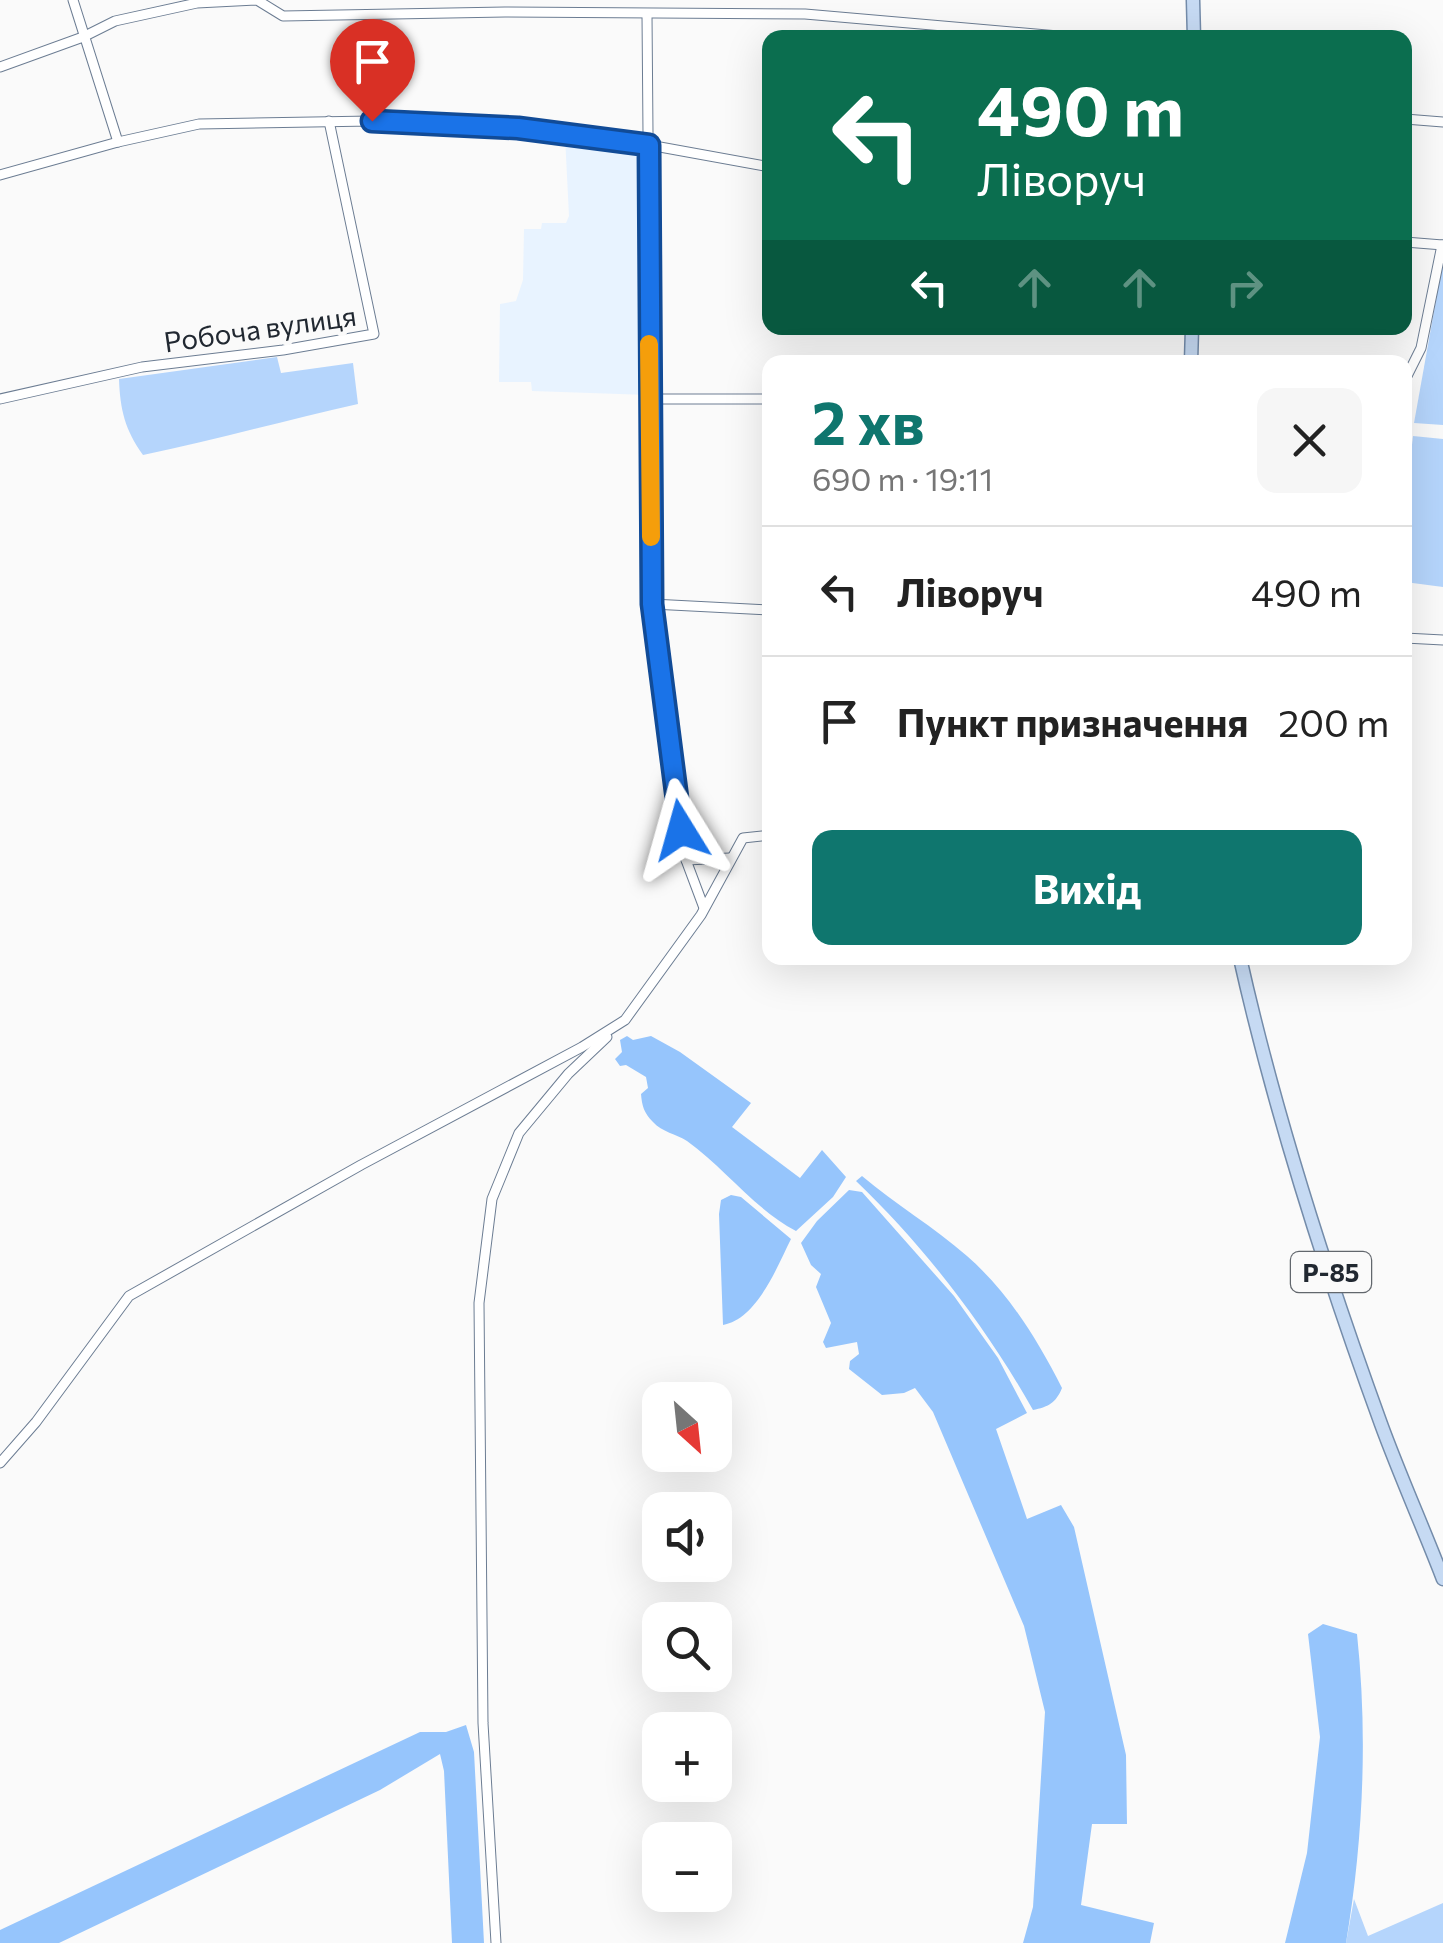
<!DOCTYPE html>
<html lang="uk">
<head>
<meta charset="utf-8">
<style>
  body { margin:0; font-family:Commissioner,sans-serif; background:#f6f6f6; color:#222; height:100vh; display:flex; flex-direction:column; font-size:38px; white-space:nowrap }
  * { box-sizing:border-box; margin:0 }
  p { font-size:32px; color:#767676 }
  .icon { flex:none; width:55px; height:55px; fill:none; stroke:currentColor; stroke-width:2; stroke-linecap:round; stroke-linejoin:round }
  .map { position:relative; flex:1; overflow:hidden }
  .panel { position:absolute; left:762px; top:355px; width:650px; height:610px; display:flex; flex-direction:column; background:#fff; border-radius:20px; box-shadow:0 10px 40px #0002 }
  .panel>* { flex:none }
  .top-card { position:absolute; left:762px; top:30px; width:650px; height:305px; border-radius:20px; box-shadow:0 10px 40px #0002; background:#0b6e4f; color:#fff; overflow:hidden }
  .needle { width:65px; rotate:153deg }
  .buttons { position:absolute; left:642px; top:1382px; display:grid; gap:20px }
  .buttons a { display:grid; place-items:center; width:90px; height:90px; border-radius:20px; background:#fff; box-shadow:0 10px 40px #0002; font-size:50px }
  .pin { position:absolute; display:grid; place-items:center; width:85px; height:85px; color:#fff; margin:-102px -42px; border-radius:50% 50% 50% 0; rotate:-45deg; box-shadow:0 0 10px #0007 }
  .pin .icon { rotate:45deg }
  .me { position:absolute; width:110px; margin:-55px; rotate:352deg; stroke-linejoin:round; filter:drop-shadow(0 0 8px #0008) }
  .turn { display:flex; align-items:center; gap:35px; height:210px; padding:0 50px; font-size:45px }
  .turn .icon { width:130px; height:130px; stroke-width:2.5 }
  .turn b { display:block; font-size:70px; line-height:85px }
  .lanes { display:flex; align-items:center; height:95px; padding:0 50px; background:#0003; justify-content:center; gap:50px; direction:ltr }
  .lanes .off { opacity:.35 }
  .round { display:grid; place-items:center; flex:none; width:105px; height:105px; border-radius:20px; background:#f6f6f6 }
  .summary { display:flex; align-items:center; justify-content:space-between; height:170px; padding:0 50px }
  h1 { font-size:60px; font-weight:700; line-height:75px; color:#0f766e }
  .cta { display:flex; gap:20px; margin-top:auto; padding:20px 50px }
  .cta a { flex:1; height:115px; border-radius:20px; background:#0f766e; color:#fff; font-size:40px; font-weight:700; line-height:115px; text-align:center }
  ul { padding:0; list-style:none }
  li { display:flex; align-items:center; gap:30px; height:130px; padding:0 50px; border-top:2px solid #e0e0e0 }
  li div { flex:1 }
  li b { display:block; font-size:38px }
  li em { font-style:normal }
  .map>svg:first-child { display:block }
</style>
</head>
<body>
<div class="map">
<svg width="1443" height="1943" viewBox="0 0 1443 1943">
  <rect width="100%" height="100%" fill="#fafafa"/>
  <path fill="#e8f3ff" d="M565,136L648,146V395L532,391L531,382H499L500,304L516,301L523,280L524,229H541L542,223H566L569,216Z"/>
  <g fill="#b5d5fc">
    <path d="M1443,261V425L1414,423Z"/>
    <path d="M277,357L281,373L353,363L358,404C286,420 216,440 143,455C125,430 120,409 119,379Z"/>
    <path d="M1413,436L1443,439V587L1405,582V505Z"/>
    <path d="M1354,1899L1368,1936L1443,1903V1943H1346Z"/>
  </g>
  <g fill="#96c5fc">
    <path d="M627,1036L633,1040L651,1036L680,1052L751,1103L732,1127L800,1178L822,1150L846,1177L833,1197L796,1231C754,1209 725,1168 687,1141C676,1134 662,1132 653,1122C644,1113 642,1106 641,1094L648,1088L646,1077L626,1065L620,1066L615,1059L622,1052L620,1040Z"/>
    <path d="M862,1176C895,1204 934,1227 967,1256C1009,1293 1037,1339 1062,1388C1056,1403 1048,1407 1033,1410C986,1327 926,1248 856,1181Z"/>
    <path d="M849,1190L862,1192L954,1296L998,1358L1027,1413L996,1429L1027,1519L1061,1505L1074,1527L1126,1755L1127,1824H1092L1081,1905L1154,1923L1150,1943H1023L1033,1907L1045,1712L1024,1626L933,1412L915,1388L904,1393L882,1395L849,1369L850,1361L859,1354L857,1342L826,1348L823,1342L831,1323L816,1287L821,1274L811,1265L801,1243L817,1221Z"/>
    <path d="M731,1195L741,1197L791,1239C777,1267 757,1319 723,1325L719,1214L721,1200Z"/>
    <path d="M1323,1624L1357,1634C1368,1737 1363,1841 1346,1943H1285L1307,1853L1320,1737L1308,1634Z"/>
    <path d="M466,1725L474,1752L484,1943H452L444,1771L440,1754L380,1790L59,1943H0V1930L420,1732H446Z"/>
  </g>
  <g fill="none" stroke-linecap="round" stroke-linejoin="round">
    <g stroke="#6c7d93" stroke-width="11">
      <g id="minor">
        <path d="M73,0L118,142"/>
        <path d="M647,15L652,604L686,860L704,908"/>
        <path d="M0,67L83,37L115,21L197,3L257,0L283,16L505,12L805,14L1081,38"/>
        <path d="M1405,119L1443,122"/>
        <path d="M0,175L118,142L199,124L371,121L518,128L649,145L770,167"/>
        <path d="M1405,242L1443,245"/>
        <path d="M1405,380L1421,348L1442,245"/>
        <path d="M0,399L142,367L283,350L374,334L329,121"/>
        <path d="M649,399H770"/>
        <path d="M652,604L770,610"/>
        <path d="M1405,638L1443,640"/>
        <path d="M686,860L730,858"/>
        <path d="M0,1463L36,1422L129,1296L361,1165L582,1047L625,1020L701,915L743,838L770,835"/>
        <path d="M496,1943L483,1723L479,1303L492,1199L519,1133L568,1074L607,1037"/>
      </g>
    </g>
    <g stroke="#748caa" stroke-width="15">
      <g id="primary">
        <path d="M1193,0L1194,38"/>
        <path d="M1191,362L1192,328"/>
        <path d="M1240,958C1275,1114 1326,1273 1381,1424C1400,1476 1423,1527 1443,1579"/>
      </g>
    </g>
    <use href="#minor" stroke="#fff" stroke-width="9"/>
    <use href="#primary" stroke="#c6daf3" stroke-width="12"/>
  </g>
  <g fill="none" stroke-linecap="round" stroke-linejoin="round">
    <g stroke="#114b97" stroke-width="25">
      <path id="route" d="M372,121L518,128L649,145L652,604L681,830"/>
    </g>
    <use href="#route" stroke="#1a73e8" stroke-width="18"/>
    <path stroke="#f59e0b" stroke-width="18" d="M649,344L651,537"/>
  </g>
  <g text-anchor="middle" dominant-baseline="central" stroke-width="9" stroke-linejoin="round" paint-order="stroke">
    <rect fill="#fafafa" stroke="#62676d" stroke-width="2.5" x="1291" y="1252" width="80" height="40" rx="8"/>
    <g font-size="25" font-weight="bold" fill="#212831">
      <text x="1331" y="1272">Р-85</text>
    </g>
    <g font-size="28" fill="#212831" stroke="#fafafa">
      <text transform="translate(260 328) rotate(-8)">Робоча вулиця</text>
    </g>
  </g>
</svg>
<div class="buttons">
<a><svg class="needle" viewBox="-14 -14 28 28"><path d="M0-13l5 13h-10z" fill="#e53935"/><path d="M0 13l5-13h-10z" fill="#767676"/></svg></a>
<a><svg class="icon" aria-label="sound" viewBox="0 0 24 24"><path d="M4 9h4l5-4v14l-5-4H4zM17 9q2 3 0 6"/></svg></a>
<a><svg class="icon" aria-label="search" viewBox="0 0 24 24"><circle cx="10" cy="10" r="6"/><path d="M15 15l6 6"/></svg></a>
<a>+</a>
<a>−</a>
</div>
<div class="pin" style="left:372px;top:121px;background:#d93025"><svg class="icon" aria-label="arrive" viewBox="0 0 24 24"><path d="M6 21V4h12l-3 4 3 4H6"/></svg></div>
<svg class="me" style="left:681px;top:830px" viewBox="-20 -20 40 40"><path d="M0-17L14 15 0 8-14 15z" fill="#1a73e8" stroke="#fff" stroke-width="4"/></svg>
<div class="top-card">
<div class="turn"><svg class="icon" aria-label="left" viewBox="0 0 24 24"><path d="M17 20v-9H6M10 6l-5 5 5 5"/></svg><div><b>490 m</b>Ліворуч</div></div>
<div class="lanes"><svg class="icon" aria-label="left" viewBox="0 0 24 24"><path d="M17 20v-9H6M10 6l-5 5 5 5"/></svg><svg class="icon off" aria-label="ahead" viewBox="0 0 24 24"><path d="M12 20V5M6 11l6-6 6 6"/></svg><svg class="icon off" aria-label="ahead" viewBox="0 0 24 24"><path d="M12 20V5M6 11l6-6 6 6"/></svg><svg class="icon off" aria-label="right" viewBox="0 0 24 24"><path d="M7 20v-9h11M14 6l5 5-5 5"/></svg></div>
</div>
<section class="panel">
<div class="summary"><div><h1>2 хв</h1><p>690 m · 19:11</p></div><a class="round"><svg class="icon" aria-label="close" viewBox="0 0 24 24"><path d="M6 6l12 12M18 6L6 18"/></svg></a></div>
<ul>
<li><svg class="icon" aria-label="left" viewBox="0 0 24 24"><path d="M17 20v-9H6M10 6l-5 5 5 5"/></svg><div><b>Ліворуч</b></div><em>490 m</em></li>
<li><svg class="icon" aria-label="arrive" viewBox="0 0 24 24"><path d="M6 21V4h12l-3 4 3 4H6"/></svg><div><b>Пункт призначення</b></div><em>200 m</em></li>
</ul>
<div class="cta"><a>Вихід</a></div>
</section>
</div>
</body>
</html>
